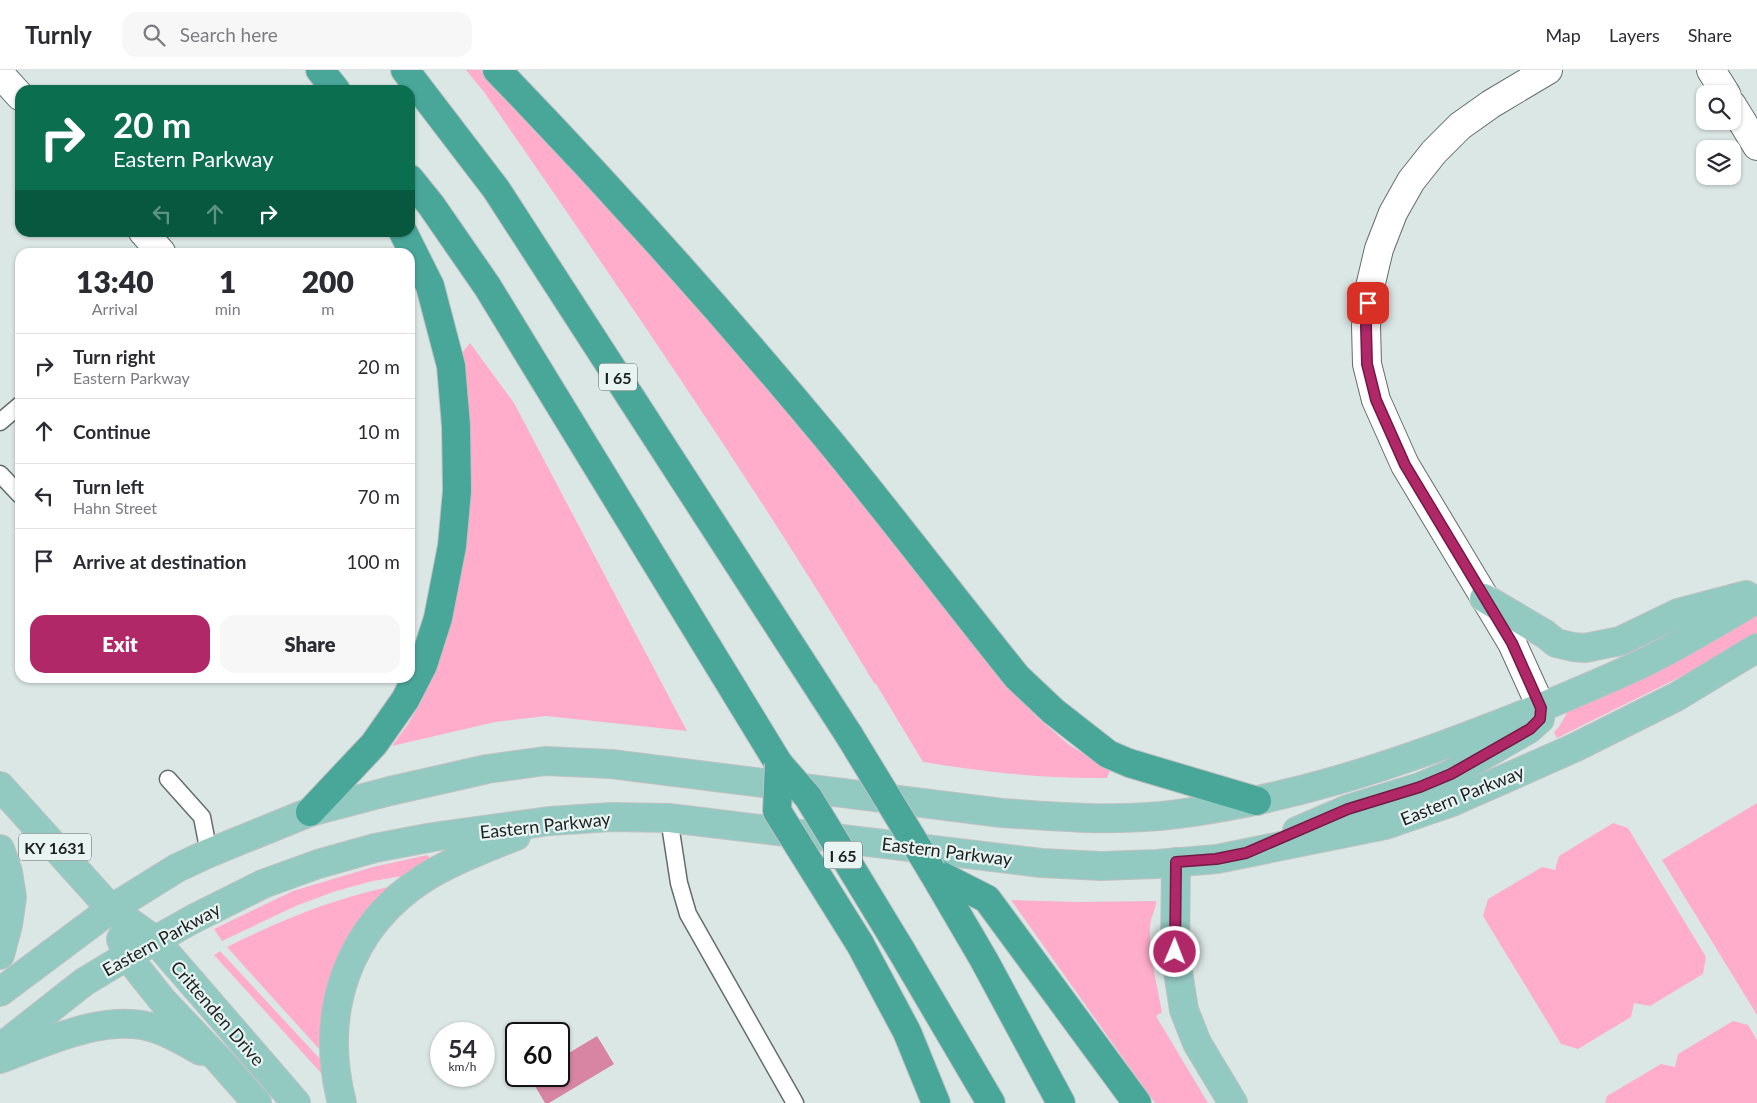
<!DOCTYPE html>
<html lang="en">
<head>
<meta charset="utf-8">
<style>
  body { margin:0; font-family:Lato,sans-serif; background:#f7f7f7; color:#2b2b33; height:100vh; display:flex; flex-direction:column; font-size:19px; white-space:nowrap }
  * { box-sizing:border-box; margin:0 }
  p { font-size:16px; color:#7c7c81 }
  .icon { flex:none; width:28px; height:28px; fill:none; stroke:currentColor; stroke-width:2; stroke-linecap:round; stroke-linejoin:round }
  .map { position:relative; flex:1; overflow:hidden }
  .side { position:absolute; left:15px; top:178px; width:400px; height:435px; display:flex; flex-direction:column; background:#fff; border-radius:15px; box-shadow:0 1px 4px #0004 }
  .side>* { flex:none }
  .hud { position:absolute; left:15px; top:15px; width:400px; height:152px; border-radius:15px; box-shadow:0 1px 4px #0004; background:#0b6e4f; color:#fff; overflow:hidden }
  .tools { position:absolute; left:1696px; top:15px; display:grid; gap:10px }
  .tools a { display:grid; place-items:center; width:45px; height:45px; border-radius:10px; background:#fff; box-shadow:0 1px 4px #0004; font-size:25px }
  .speed { position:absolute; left:430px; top:952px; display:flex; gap:10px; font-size:25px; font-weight:700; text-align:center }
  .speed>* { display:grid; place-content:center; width:65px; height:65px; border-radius:50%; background:#fff; box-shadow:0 1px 4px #0004; line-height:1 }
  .speed small { font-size:12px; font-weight:400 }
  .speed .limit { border:2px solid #111; border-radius:8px; background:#fff; color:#111 }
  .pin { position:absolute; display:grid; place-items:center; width:42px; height:42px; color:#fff; margin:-21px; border-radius:10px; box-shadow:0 2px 8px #0006 }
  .me { position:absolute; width:55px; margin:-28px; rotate:1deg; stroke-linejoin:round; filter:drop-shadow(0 0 4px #0008) }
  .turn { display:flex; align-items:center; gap:18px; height:105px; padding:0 15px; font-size:22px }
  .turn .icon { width:65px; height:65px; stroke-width:2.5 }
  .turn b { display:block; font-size:35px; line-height:42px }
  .lanes { display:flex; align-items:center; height:48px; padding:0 15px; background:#0003; justify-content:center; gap:25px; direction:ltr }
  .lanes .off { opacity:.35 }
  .eta { display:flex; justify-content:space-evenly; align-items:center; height:85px; text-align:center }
  .eta b { font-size:30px; font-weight:800; line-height:35px }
  .cta { display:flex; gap:10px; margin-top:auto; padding:10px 15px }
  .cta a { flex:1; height:58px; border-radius:15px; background:#b12869; color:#fff; font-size:20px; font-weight:800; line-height:58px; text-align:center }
  .cta a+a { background:#f7f7f7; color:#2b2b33 }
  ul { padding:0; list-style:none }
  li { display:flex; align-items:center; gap:15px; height:65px; padding:0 15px; border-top:1px solid #e1e1e2 }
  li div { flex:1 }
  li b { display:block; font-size:19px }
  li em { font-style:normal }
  header { display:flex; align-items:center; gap:30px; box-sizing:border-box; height:70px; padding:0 25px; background:#fff; border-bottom:1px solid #e1e1e2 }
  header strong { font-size:24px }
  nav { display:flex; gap:28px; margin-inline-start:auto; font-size:18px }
  .search { width:350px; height:45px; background:#f7f7f7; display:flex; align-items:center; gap:12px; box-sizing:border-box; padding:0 18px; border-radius:15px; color:#7c7c81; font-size:19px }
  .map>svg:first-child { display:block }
</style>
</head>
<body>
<header>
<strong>Turnly</strong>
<div class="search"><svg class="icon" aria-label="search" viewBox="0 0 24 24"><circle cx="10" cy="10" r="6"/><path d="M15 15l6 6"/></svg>Search here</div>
<nav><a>Map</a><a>Layers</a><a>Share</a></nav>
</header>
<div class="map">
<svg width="1757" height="1033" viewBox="0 0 1757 1033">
  <rect width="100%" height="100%" fill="#dbe7e5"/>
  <g fill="#ffadca">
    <path d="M466,0H481L506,25L660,193L790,344L1008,617L1037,647L1068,674L1110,701L1107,708C1045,709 984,702 923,692L876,614L874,613C753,411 618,216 484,22Z"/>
    <path d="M470,273L514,333L687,661L546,646L495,652L392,676L408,654L421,632L447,568L465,473L467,385L462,283Z"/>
    <path d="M1757,545V564L1680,607L1557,668L1554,662L1558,658L1570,638L1711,570Z"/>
    <path d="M1757,733V945L1662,790Z"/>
    <path d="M1613,753L1628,758L1706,887L1703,904L1650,936L1634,933L1631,947L1578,979L1561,974L1483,846L1488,829L1542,797L1555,800L1559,786Z"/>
    <path d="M427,785L430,788L402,806L373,811L336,821L298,835L222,871L214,859L293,821L373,797Z"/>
    <path d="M388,817C379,827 368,837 360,848C332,887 322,932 319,979L227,877C281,850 330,830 388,817Z"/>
    <path d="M1011,830L1077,832L1156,831C1156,838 1153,843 1151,850C1146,873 1158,918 1162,942L1156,946L1208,1033H1155Z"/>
    <path d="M220,881L321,990V1003L214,885Z"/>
    <path d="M1733,951L1748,955L1757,970V1033H1605L1607,1026L1661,994L1675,997L1678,984Z"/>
  </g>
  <path fill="#d884a3" d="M597,966L614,994L549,1033H545L529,1006H559V989Z"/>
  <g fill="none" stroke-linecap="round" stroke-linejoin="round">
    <g stroke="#636e6c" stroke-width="19">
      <g id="service">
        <path d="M0,352L20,335"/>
        <path d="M0,404L20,425"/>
        <path d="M168,709L202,747L209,783"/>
        <path d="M669,748L679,813L688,844L795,1033"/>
      </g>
    </g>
    <g stroke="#636e6c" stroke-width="30">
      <g id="minor">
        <path d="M0,4L20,26"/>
        <path d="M143,162L161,182"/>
        <path d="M1541,637L1512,573L1405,395L1376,330L1367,294L1366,256L1370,217L1379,179L1393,143L1411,111L1434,82L1460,56L1491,34L1548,0"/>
      </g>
    </g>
    <g stroke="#636e6c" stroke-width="30">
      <g id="tertiary">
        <path d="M1711,0L1726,24"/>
        <path d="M1732,35L1757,76"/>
      </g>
    </g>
    <g stroke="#bfc1c1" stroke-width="30">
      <g id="primary">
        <path d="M1484,528L1545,564L1556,573L1573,577L1585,578L1620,571L1678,543L1746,525"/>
        <path d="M0,716L111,839L155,870L296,1033"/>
        <path d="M1297,761L1348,739L1420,717L1451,704L1529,659L1540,649V646"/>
        <path d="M0,779L8,802L12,827L8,855L0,885"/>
        <path d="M1176,792L1175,882L1184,940L1197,973L1233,1033"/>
        <path d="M121,869L127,886L163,931L220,991L257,1033"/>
        <path d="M0,922L111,839L177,798L209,783L310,742L390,721L487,699L545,691L611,694L1002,743C1060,747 1119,752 1178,744C1285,730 1386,698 1486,659C1538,639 1591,617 1641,594C1681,575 1719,551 1757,529"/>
        <path d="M0,978L84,912L127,886L195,848L263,814L318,794L375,778L433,767L550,751L611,747L669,748L1041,793L1101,796L1157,794L1217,789L1385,755L1452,732L1574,678L1676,627L1757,578"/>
        <path d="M0,989C47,972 110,940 160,960C174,965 188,974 201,981"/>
        <path d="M342,1033C319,944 346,857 426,807C454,790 486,778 516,766"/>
      </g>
    </g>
    <g stroke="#bfc1c1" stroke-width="30">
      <g id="motorway">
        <path d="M320,0L336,20"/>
        <path d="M405,0L496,119L849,665"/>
        <path d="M497,0C614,121 725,245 832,374C895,451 955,530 1017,607L1053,641L1108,684L1129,693L1257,731"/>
        <path d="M410,109L431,135L487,216L779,694"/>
        <path d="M310,742L374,674L405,630L423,595L438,548L452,476L457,421L456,356L451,296L430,216L403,162"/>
        <path d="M932,801L987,829L1137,1033"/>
        <path d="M932,801L984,890L1061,1033"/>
        <path d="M860,874L907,962L936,1033"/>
        <path d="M901,880L991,1033"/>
      </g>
    </g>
    <use href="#service" stroke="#fff" stroke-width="16"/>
    <use href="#minor" stroke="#fff" stroke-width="28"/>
    <use href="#tertiary" stroke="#fff" stroke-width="28"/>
    <use href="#primary" stroke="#92cac2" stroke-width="28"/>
    <use href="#motorway" stroke="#49a79a" stroke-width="28"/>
    <g stroke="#bfc1c1" stroke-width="30" stroke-linecap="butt">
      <g id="motorway-bridge">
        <path d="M849,665L932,801"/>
        <path d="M779,694L808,727L901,880"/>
        <path d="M779,694L777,741L860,874"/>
      </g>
    </g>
    <use href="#motorway-bridge" stroke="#49a79a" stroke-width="28"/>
  </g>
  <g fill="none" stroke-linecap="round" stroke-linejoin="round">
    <g stroke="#731a44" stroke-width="12">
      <path id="route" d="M1175,882L1176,792L1216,789L1246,783L1348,739L1420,717L1451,704L1530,659L1540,649L1541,638L1512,573L1405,395L1376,330L1367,294L1366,256L1368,233"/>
    </g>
    <use href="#route" stroke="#b12869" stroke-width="9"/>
  </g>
  <g text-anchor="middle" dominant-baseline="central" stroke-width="4.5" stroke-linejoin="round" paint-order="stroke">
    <g fill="#e8f4f2" stroke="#59605f" stroke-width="1">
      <rect x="599" y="293.5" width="38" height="27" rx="4"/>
      <rect x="19" y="763.5" width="72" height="27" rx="4"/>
      <rect x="824" y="771.5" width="38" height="27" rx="4"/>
    </g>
    <g font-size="16" font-weight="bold" fill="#1c2120">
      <text x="618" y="307">I 65</text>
      <text x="55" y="777">KY 1631</text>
      <text x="843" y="785">I 65</text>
    </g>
    <g font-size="18" fill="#1c2120" stroke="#e8f4f2">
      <text transform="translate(1462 725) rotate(-22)">Eastern Parkway</text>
      <text transform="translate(545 755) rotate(-6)">Eastern Parkway</text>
      <text transform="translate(947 781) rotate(7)">Eastern Parkway</text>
      <text transform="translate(161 869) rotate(-29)">Eastern Parkway</text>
      <text transform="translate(218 943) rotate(49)">Crittenden Drive</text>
    </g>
  </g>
</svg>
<div class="tools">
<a><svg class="icon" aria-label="search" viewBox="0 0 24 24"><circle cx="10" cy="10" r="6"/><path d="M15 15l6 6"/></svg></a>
<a><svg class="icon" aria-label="layers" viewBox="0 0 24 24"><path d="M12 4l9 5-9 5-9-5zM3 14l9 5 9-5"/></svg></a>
</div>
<div class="speed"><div>54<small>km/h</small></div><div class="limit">60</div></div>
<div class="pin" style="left:1368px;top:233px;background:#d93025"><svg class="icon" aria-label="arrive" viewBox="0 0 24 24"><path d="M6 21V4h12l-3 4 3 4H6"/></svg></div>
<svg class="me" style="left:1175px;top:882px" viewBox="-20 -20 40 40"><circle r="17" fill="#b12869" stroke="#fff" stroke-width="3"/><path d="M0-11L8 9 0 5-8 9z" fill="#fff"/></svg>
<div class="hud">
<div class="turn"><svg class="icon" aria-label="right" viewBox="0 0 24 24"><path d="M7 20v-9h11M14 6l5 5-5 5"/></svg><div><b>20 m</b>Eastern Parkway</div></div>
<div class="lanes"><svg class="icon off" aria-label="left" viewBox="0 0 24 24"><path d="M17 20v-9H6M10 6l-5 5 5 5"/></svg><svg class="icon off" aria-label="ahead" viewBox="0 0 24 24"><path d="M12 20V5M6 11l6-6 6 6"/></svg><svg class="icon" aria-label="right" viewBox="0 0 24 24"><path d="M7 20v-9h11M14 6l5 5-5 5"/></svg></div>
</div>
<section class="side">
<div class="eta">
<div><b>13:40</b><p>Arrival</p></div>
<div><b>1</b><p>min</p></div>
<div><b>200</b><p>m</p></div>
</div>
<ul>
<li><svg class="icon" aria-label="right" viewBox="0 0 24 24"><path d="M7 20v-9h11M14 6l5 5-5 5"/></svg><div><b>Turn right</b><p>Eastern Parkway</p></div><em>20 m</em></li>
<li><svg class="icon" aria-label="ahead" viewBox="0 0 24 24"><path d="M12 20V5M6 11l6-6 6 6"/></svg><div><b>Continue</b></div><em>10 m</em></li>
<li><svg class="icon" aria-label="left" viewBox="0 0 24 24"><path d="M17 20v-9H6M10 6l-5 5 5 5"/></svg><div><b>Turn left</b><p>Hahn Street</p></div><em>70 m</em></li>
<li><svg class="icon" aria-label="arrive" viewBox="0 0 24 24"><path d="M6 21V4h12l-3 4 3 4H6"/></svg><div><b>Arrive at destination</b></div><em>100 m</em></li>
</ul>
<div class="cta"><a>Exit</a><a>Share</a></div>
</section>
</div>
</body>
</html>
